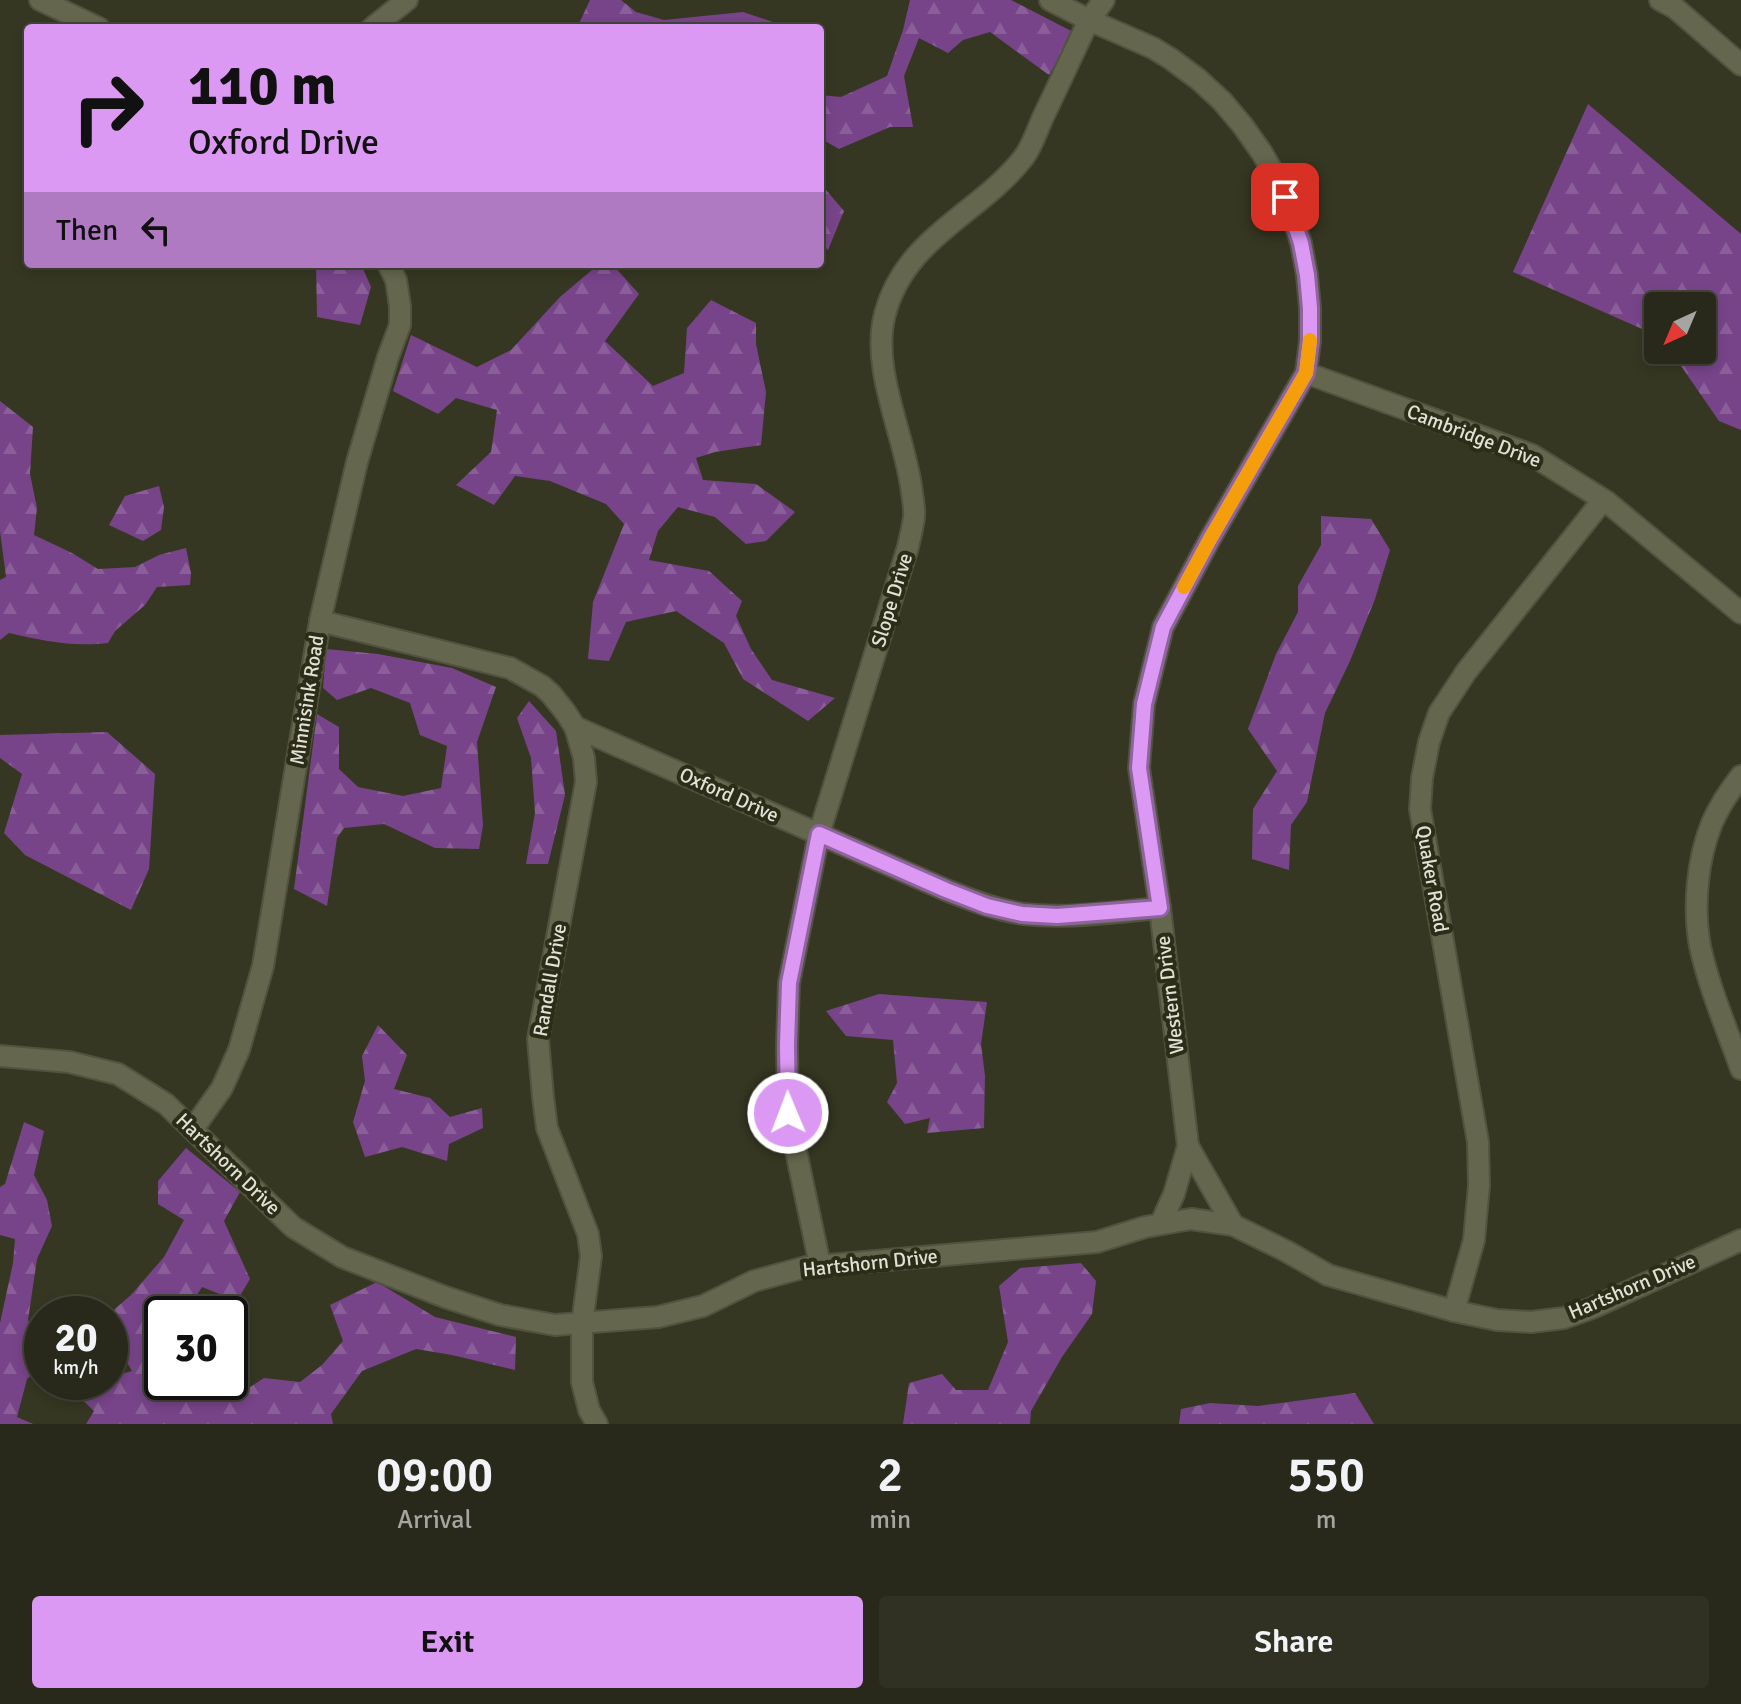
<!DOCTYPE html>
<html lang="en">
<head>
<meta charset="utf-8">
<style>
  body { margin:0; font-family:Signika,sans-serif; background:#303123; color:#f1f3f6; height:100vh; display:flex; flex-direction:column; font-size:30px; white-space:nowrap }
  * { box-sizing:border-box; margin:0 }
  p { font-size:26px; color:#a5a6a2 }
  .icon { flex:none; width:44px; height:44px; fill:none; stroke:currentColor; stroke-width:2; stroke-linecap:round; stroke-linejoin:round }
  .map { position:relative; height:1424px; overflow:hidden }
  .side { display:flex; flex-direction:column; background:#28291a; flex:1 }
  .side>* { flex:none }
  .top-card { position:absolute; left:24px; top:24px; width:800px; height:244px; border-radius:8px; box-shadow:0 4px 12px #0003,0 0 0 2px #444539; background:#dc99f4; color:#111; overflow:hidden }
  .needle { width:52px; rotate:224deg }
  .buttons { position:absolute; left:1644px; top:292px; display:grid; gap:16px }
  .buttons a { display:grid; place-items:center; width:72px; height:72px; border-radius:8px; background:#28291a; box-shadow:0 4px 12px #0003,0 0 0 2px #444539; font-size:40px }
  .speed { position:absolute; left:24px; top:1296px; display:flex; gap:16px; font-size:40px; font-weight:700; text-align:center }
  .speed>* { display:grid; place-content:center; width:104px; height:104px; border-radius:50%; background:#28291a; box-shadow:0 4px 12px #0003,0 0 0 2px #444539; line-height:1 }
  .speed small { font-size:20px; font-weight:400 }
  .speed .limit { border:4px solid #111; border-radius:12px; background:#fff; color:#111 }
  .pin { position:absolute; display:grid; place-items:center; width:68px; height:68px; color:#fff; margin:-34px; border-radius:16px; box-shadow:0 4px 12px #0006 }
  .me { position:absolute; width:88px; margin:-44px; rotate:359deg; stroke-linejoin:round; filter:drop-shadow(0 0 6px #0008) }
  .turn { display:flex; align-items:center; gap:28px; height:168px; padding:0 32px; font-size:36px }
  .turn .icon { width:104px; height:104px; stroke-width:2.5 }
  .turn b { display:block; font-size:56px; line-height:68px }
  .then { display:flex; align-items:center; height:76px; padding:0 32px; background:#0003; gap:16px; font-size:30px }
  .eta { display:flex; justify-content:space-evenly; align-items:center; height:136px; text-align:center }
  .eta b { font-size:48px; font-weight:600; line-height:56px }
  .button { display:flex; gap:16px; margin-top:auto; padding:16px 32px }
  .button a { flex:1; height:92px; border-radius:8px; background:#dc99f4; color:#111; font-size:32px; font-weight:600; line-height:92px; text-align:center }
  .button a+a { background:#303123; color:#f1f3f6 }
  .map>svg:first-child { display:block }
</style>
</head>
<body>
<div class="map">
<svg width="1741" height="1424" viewBox="0 0 1741 1424">
  <defs>
    <pattern id="forest-firs" width="22" height="20" patternUnits="userSpaceOnUse" patternTransform="scale(2)"><rect width="22" height="20" fill="#774489"/><path d="M5 1l3.5 6h-7zM16 11l3.5 6h-7z" fill="#8a5f99"/></pattern>
  </defs>
  <rect width="100%" height="100%" fill="#363722"/>
  <g fill="url(#forest-firs)">
    <path d="M590,0H621L636,12L664,20L743,12L773,22L772,28H577Z"/>
    <path d="M910,0H1011L1075,33L1049,75L990,32L963,40L948,53L919,38L904,76L913,127H890L839,149L820,138V95L841,97L887,76L903,30Z"/>
    <path d="M1588,104L1741,234V430L1719,421L1670,350H1702V306H1658V336L1513,272Z"/>
    <path d="M820,183L844,211L828,250L820,242Z"/>
    <path d="M316,264H361L371,287L360,325L317,317Z"/>
    <path d="M599,264H612L639,294L605,341L653,386L684,373L687,328L711,300L756,323V344L766,392L761,445L715,452L696,458L703,480L756,484L795,512L766,541L746,544L715,517L678,507L658,531L649,560L709,571L742,601L736,616L751,649L772,680L835,698L808,721L743,679L724,643L676,611L626,622L609,661L588,659L593,602L624,524L606,504L550,481L515,476L494,505L456,485L491,452L497,410L456,398L438,414L393,391L411,335L477,367L511,350L560,297Z"/>
    <path d="M0,401L33,427L30,474L37,508L34,535L72,553L98,569L135,567L159,555L186,548L191,573L190,585L157,587L145,605L115,631L108,643C72,647 44,641 9,633L0,640V580L6,577L0,531Z"/>
    <path d="M159,486L164,507L161,530L143,541L109,525L125,496Z"/>
    <path d="M1321,516L1371,519L1390,550L1375,599L1350,661L1325,713L1307,802L1291,825L1289,870L1252,859L1253,809L1277,771L1248,729L1276,654L1298,612V586L1321,545Z"/>
    <path d="M326,649L378,654L452,668L496,687L477,742L483,825L479,849L435,848L384,824L344,828L337,838L327,906L294,889L317,714L339,727V769L358,787L403,796L441,788L447,746L420,735L410,703L371,688L337,700L323,688Z"/>
    <path d="M529,701L556,731L565,795L548,864H526L535,813L531,758L517,718Z"/>
    <path d="M107,732L155,774L149,869L131,910L25,855L4,833L22,774L0,758V735Z"/>
    <path d="M879,994L987,1002L981,1044L985,1076L984,1128L927,1133L930,1118L905,1124L887,1102L897,1083L893,1040L846,1036L826,1011Z"/>
    <path d="M378,1025L407,1055L394,1089L430,1098L450,1117L482,1108L483,1128L449,1144L447,1161L402,1147L365,1157L353,1122L365,1081L362,1056Z"/>
    <path d="M24,1122L44,1131L34,1175L47,1200L52,1226L37,1259L28,1320L42,1343V1364L27,1379L17,1417L33,1424H0V1323L13,1263L15,1239L0,1235V1187L5,1184Z"/>
    <path d="M186,1148L240,1192L224,1221L250,1279L237,1301L202,1287L185,1314H162V1382H202L244,1391L264,1378L300,1382L322,1365L343,1341L330,1305L377,1282L435,1317L516,1337L515,1370L452,1355L416,1349L362,1371L331,1414L333,1424H86L94,1411L73,1391L96,1382H110V1377L132,1371L110,1333L109,1314L131,1295L164,1257L184,1220L158,1204V1181Z"/>
    <path d="M1081,1263L1096,1281L1092,1314L1062,1357L1031,1411L1030,1424H903L909,1383L942,1374L956,1390H988L1008,1342L999,1286L1020,1268Z"/>
    <path d="M1355,1393L1374,1424H1179L1181,1409L1210,1403L1258,1406Z"/>
  </g>
  <g fill="none" stroke-linecap="round" stroke-linejoin="round">
    <g stroke="#51523f" stroke-width="24">
      <g id="minor">
        <path d="M40,0L99,28"/>
        <path d="M1050,0L1089,20L1153,48L1171,59L1198,79L1222,101L1243,126L1262,153L1278,181L1291,212L1301,243L1307,275L1310,308V341L1306,373L1210,539L1163,627L1144,704L1139,768L1160,908L1188,1146L1174,1194L1161,1223"/>
        <path d="M1660,0L1675,8L1741,65"/>
        <path d="M372,28L407,0"/>
        <path d="M1306,373L1532,455L1607,502L1741,613"/>
        <path d="M320,621L510,668L542,686L551,694L566,713L575,727L946,890C971,900 997,910 1023,914C1068,919 1115,912 1160,908"/>
        <path d="M575,727L584,758L586,782L538,1039L543,1097L547,1128L588,1234L591,1256L582,1324V1382L589,1410L597,1424"/>
        <path d="M1741,776C1730,790 1719,807 1712,823C1697,860 1693,907 1700,946C1709,988 1727,1029 1741,1069"/>
        <path d="M0,1056L69,1062L118,1074L166,1104L293,1227L342,1257L445,1297L500,1315L555,1325L658,1317L703,1306L754,1281L806,1267L1097,1242L1145,1227L1191,1219L1233,1225L1286,1251L1328,1275L1454,1311L1497,1320L1531,1322L1564,1318L1592,1308L1741,1240"/>
        <path d="M193,1129L222,1088L239,1050L263,966L320,621L357,462L388,357L400,325V306L396,280L388,264"/>
        <path d="M1188,1146L1233,1225"/>
        <path d="M820,1265L788,1113L787,1045L789,983L819,834L908,547C910,537 913,527 914,517C915,510 913,501 912,493C906,438 870,369 885,314C905,237 980,214 1024,157C1033,145 1038,127 1045,113C1060,82 1074,51 1089,20L1104,0"/>
        <path d="M1454,1311L1474,1240L1479,1185L1478,1142L1420,809L1422,778L1429,742L1439,713L1466,672L1603,500"/>
      </g>
    </g>
    <use href="#minor" stroke="#64664e" stroke-width="20"/>
  </g>
  <g fill="none" stroke-linecap="round" stroke-linejoin="round">
    <g stroke="#8f639f" stroke-width="20">
      <path id="route" d="M788,1113L787,1045L789,983L819,834L946,890L987,906L1022,914L1057,916L1160,908L1139,768L1144,704L1163,627L1210,539L1306,373L1310,341V308L1307,275L1301,243L1285,197"/>
    </g>
    <use href="#route" stroke="#dc99f4" stroke-width="14"/>
    <path stroke="#f59e0b" stroke-width="14" d="M1184,587L1210,539L1306,373L1310,340"/>
  </g>
  <g text-anchor="middle" dominant-baseline="central" stroke-width="8" stroke-linejoin="round" paint-order="stroke">
    <g font-size="20" fill="#e1e2d5" stroke="#2c2d18">
      <text transform="translate(1474 436) rotate(21)">Cambridge Drive</text>
      <text transform="translate(892 600) rotate(-73)">Slope Drive</text>
      <text transform="translate(307 700) rotate(-81)">Minnisink Road</text>
      <text transform="translate(729 795) rotate(24)">Oxford Drive</text>
      <text transform="translate(1432 879) rotate(80)">Quaker Road</text>
      <text transform="translate(550 980) rotate(-80)">Randall Drive</text>
      <text transform="translate(1170 995) rotate(-97)">Western Drive</text>
      <text transform="translate(228 1164) rotate(44)">Hartshorn Drive</text>
      <text transform="translate(870 1263) rotate(-6)">Hartshorn Drive</text>
      <text transform="translate(1632 1287) rotate(-23)">Hartshorn Drive</text>
    </g>
  </g>
</svg>
<div class="buttons">
<a><svg class="needle" viewBox="-14 -14 28 28"><path d="M0-13l5 13h-10z" fill="#e53935"/><path d="M0 13l5-13h-10z" fill="#a5a6a2"/></svg></a>
</div>
<div class="speed"><div>20<small>km/h</small></div><div class="limit">30</div></div>
<div class="pin" style="left:1285px;top:197px;background:#d93025"><svg class="icon" aria-label="arrive" viewBox="0 0 24 24"><path d="M6 21V4h12l-3 4 3 4H6"/></svg></div>
<svg class="me" style="left:788px;top:1113px" viewBox="-20 -20 40 40"><circle r="17" fill="#dc99f4" stroke="#fff" stroke-width="3"/><path d="M0-11L8 9 0 5-8 9z" fill="#fff"/></svg>
<div class="top-card">
<div class="turn"><svg class="icon" aria-label="right" viewBox="0 0 24 24"><path d="M7 20v-9h11M14 6l5 5-5 5"/></svg><div><b>110 m</b>Oxford Drive</div></div>
<div class="then">Then<svg class="icon" aria-label="left" viewBox="0 0 24 24"><path d="M17 20v-9H6M10 6l-5 5 5 5"/></svg></div>
</div>
</div>
<section class="side">
<div class="eta">
<div><b>09:00</b><p>Arrival</p></div>
<div><b>2</b><p>min</p></div>
<div><b>550</b><p>m</p></div>
</div>
<div class="button"><a>Exit</a><a>Share</a></div>
</section>
</body>
</html>
